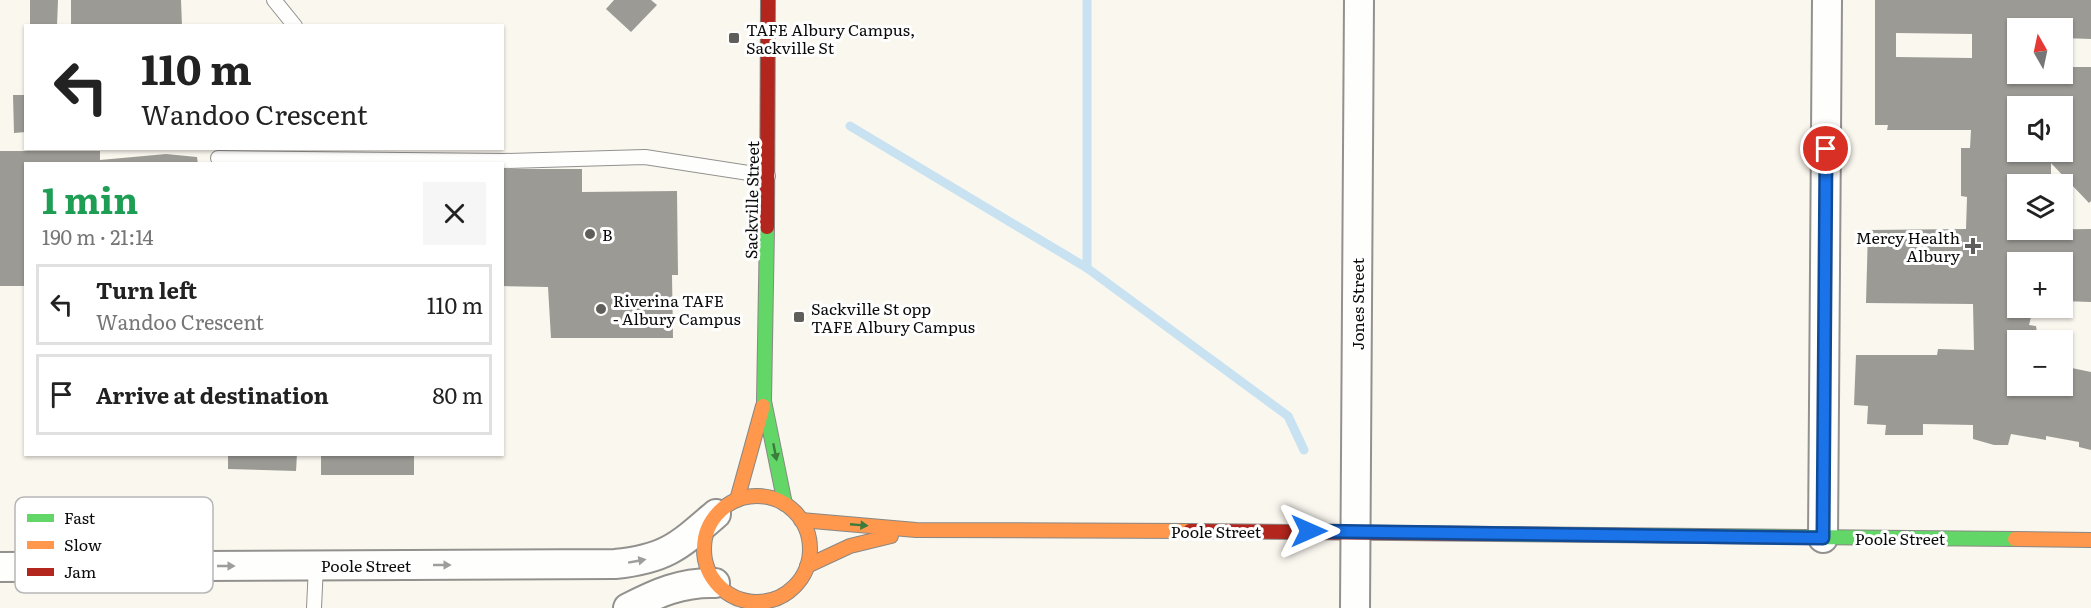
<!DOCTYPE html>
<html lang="en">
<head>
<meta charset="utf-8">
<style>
  body { margin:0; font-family:Literata,serif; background:#f6f6f6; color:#222; height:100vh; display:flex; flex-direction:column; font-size:22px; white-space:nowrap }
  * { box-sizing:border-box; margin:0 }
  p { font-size:20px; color:#767676 }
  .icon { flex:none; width:33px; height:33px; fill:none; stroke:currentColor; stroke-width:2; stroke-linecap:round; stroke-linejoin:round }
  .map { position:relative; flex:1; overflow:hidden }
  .sheet { position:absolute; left:24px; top:162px; width:480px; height:294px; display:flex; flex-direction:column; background:#fff; border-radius:0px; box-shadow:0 2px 4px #0004 }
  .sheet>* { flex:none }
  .hud { position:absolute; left:24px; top:24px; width:480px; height:126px; border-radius:0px; box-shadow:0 2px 4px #0004; background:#fff; color:#222; overflow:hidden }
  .needle { width:39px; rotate:351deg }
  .fabs { position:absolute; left:2007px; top:18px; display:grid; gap:12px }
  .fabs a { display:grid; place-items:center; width:66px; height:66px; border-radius:0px; background:#fff; box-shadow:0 2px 4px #0004; font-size:30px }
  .pin { position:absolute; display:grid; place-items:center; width:51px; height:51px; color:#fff; margin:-26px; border:3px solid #fff; border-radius:50%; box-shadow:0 2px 6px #0007 }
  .me { position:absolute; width:66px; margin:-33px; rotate:90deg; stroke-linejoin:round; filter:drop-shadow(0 0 4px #0008) }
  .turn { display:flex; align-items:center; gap:21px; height:126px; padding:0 18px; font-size:27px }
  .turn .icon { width:78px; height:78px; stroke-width:2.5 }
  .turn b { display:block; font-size:42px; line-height:51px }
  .round { display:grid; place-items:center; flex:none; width:63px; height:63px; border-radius:0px; background:#f6f6f6 }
  .headline { display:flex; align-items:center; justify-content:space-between; height:102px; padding:0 18px }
  h1 { font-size:36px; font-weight:700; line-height:45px; color:#1e9e55 }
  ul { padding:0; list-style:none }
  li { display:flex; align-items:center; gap:18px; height:81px; margin:0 12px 9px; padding:0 6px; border:3px solid #e0e0e0; border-radius:0px }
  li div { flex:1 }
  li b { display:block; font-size:22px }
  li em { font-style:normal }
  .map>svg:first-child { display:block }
</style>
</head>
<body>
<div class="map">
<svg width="2091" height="608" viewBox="0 0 2091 608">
  <rect width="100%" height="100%" fill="#faf7ef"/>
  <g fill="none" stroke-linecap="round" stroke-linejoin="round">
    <g stroke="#c8e2f1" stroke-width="9">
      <path d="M850,126L1087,268L1288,416L1304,450"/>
      <path d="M1087,268V0"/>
    </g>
  </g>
  <g fill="#9c9a95" fill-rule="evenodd">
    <path d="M30,0H58L57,26H30Z"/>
    <path d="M71,0H181L182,26H71Z"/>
    <path d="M614,0H651L657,5L631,32L606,9Z"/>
    <path d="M1875,0H2091V39L2062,38V28H2018L2016,67H2018V74H2062V67H2091V201L2089,203L2051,163V184H2018V230L2091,229V302L2062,301V262H2018V308H2024V315L2031,317L2029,325L2036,326L2038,339L2018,340V386H2062V366L2091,372V450L2079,447V442L2046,436V440L2011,434L2008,445H1994L1973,439V425L1923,424V435H1885L1886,425L1867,424L1868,406L1854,405L1856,355H1937L1938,349L1974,350L1973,304L1866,303L1868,230L1966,229L1967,197L1961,196V148H1970L1971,130H1887L1888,125H1875ZM1896,33L1972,34V58L1896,57ZM2018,106H2062V152H2018Z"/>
    <path d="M13,95H26V132L14,133Z"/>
    <path d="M0,151H100V160L166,154L197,157L198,164H26V286H0Z"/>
    <path d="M502,169H582V192L677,191L678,275H672L673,338H551L548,287L502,286Z"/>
    <path d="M228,454H297L296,471L228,469Z"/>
    <rect x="321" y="454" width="93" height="21"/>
  </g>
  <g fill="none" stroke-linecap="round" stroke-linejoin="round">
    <g stroke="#93918e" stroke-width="16">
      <g id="lane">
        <path d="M274,0L295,26"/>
        <path d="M218,158L504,161L645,157L768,176"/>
        <path d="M314,608L316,565"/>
      </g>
    </g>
    <g stroke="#93918e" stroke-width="32">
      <g id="street">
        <path d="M1823,538L1827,0"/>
        <path d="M0,567L615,564C666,559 679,546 716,514"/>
        <path d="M628,608C657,593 682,582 715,583"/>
        <path d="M1355,608L1359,0"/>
      </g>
    </g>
    <g stroke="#898884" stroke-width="16">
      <g id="fast">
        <path d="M767,227L764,401L785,504"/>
        <path d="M1496,534L2015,539"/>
      </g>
    </g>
    <g stroke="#898884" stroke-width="16">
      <g id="slow">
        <circle cx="757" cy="549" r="53"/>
        <path d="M737,500L763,406"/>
        <path d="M801,520L916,530L1190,531"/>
        <path d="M2015,539L2091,540"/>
        <path d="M807,566L850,546L891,536"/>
      </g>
    </g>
    <g stroke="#898884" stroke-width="16">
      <g id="jam">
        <path d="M767,227L768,0"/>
        <path d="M1190,531L1496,534"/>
      </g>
    </g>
    <use href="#lane" stroke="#fefefd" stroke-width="14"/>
    <use href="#street" stroke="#fefefd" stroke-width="28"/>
    <use href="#fast" stroke="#63d668" stroke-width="14"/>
    <use href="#slow" stroke="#ff974d" stroke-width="14"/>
    <use href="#jam" stroke="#b3261e" stroke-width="14"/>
  </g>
  <defs><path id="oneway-solid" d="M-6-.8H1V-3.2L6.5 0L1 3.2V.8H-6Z" transform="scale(1.5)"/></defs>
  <g fill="#3b7b3e">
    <use href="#oneway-solid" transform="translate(775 452) rotate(79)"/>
    <use href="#oneway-solid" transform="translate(859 525) rotate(5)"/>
  </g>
  <g fill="#9d9d9c">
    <use href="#oneway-solid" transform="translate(637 561) rotate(-10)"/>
    <use href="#oneway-solid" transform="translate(442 565)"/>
    <use href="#oneway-solid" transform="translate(226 566)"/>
  </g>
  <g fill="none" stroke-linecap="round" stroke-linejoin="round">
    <g stroke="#114b97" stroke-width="15">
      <path id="route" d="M1309,531L1823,538L1826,149"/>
    </g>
    <use href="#route" stroke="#1a73e8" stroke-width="10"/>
  </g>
  <g fill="#5f5e5b" stroke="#fff" stroke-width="2">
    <rect x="728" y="32" width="12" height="12" rx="3"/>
    <circle cx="590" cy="234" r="6"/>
    <path d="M1970 237h6v6h6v6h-6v6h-6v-6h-6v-6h6z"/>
    <circle cx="601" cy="309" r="6"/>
    <rect x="793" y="311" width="12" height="12" rx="3"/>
  </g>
  <g text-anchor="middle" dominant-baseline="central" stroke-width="6" stroke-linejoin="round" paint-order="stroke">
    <g font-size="16" fill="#0b0b0b" stroke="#fff" text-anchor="start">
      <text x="746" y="29">TAFE Albury Campus,<tspan x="746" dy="18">Sackville St</tspan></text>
      <text x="602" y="234">B</text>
      <text x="1960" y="237" text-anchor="end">Mercy Health<tspan x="1960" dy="18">Albury</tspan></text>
      <text x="613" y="300">Riverina TAFE<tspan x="613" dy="18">- Albury Campus</tspan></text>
      <text x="811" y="308">Sackville St opp<tspan x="811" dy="18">TAFE Albury Campus</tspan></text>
    </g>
    <g font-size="16" fill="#0b0b0b" stroke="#fff">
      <text transform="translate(751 200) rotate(-89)">Sackville Street</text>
      <text transform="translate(1357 304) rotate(-90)">Jones Street</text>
      <text x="1216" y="531">Poole Street</text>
      <text x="1900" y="538">Poole Street</text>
      <text x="366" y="565">Poole Street</text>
    </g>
  </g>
  <rect x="15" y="497" width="198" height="96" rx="9" fill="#fff" stroke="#b6b6b6" stroke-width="1.5"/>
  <rect x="27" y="514" width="27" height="8" fill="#63d668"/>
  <rect x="27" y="541" width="27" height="8" fill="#ff974d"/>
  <rect x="27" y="568" width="27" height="8" fill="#b3261e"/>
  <g font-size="16" fill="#0b0b0b">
    <text x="64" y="524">Fast</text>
    <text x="64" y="551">Slow</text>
    <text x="64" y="578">Jam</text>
  </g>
</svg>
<div class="fabs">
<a><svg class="needle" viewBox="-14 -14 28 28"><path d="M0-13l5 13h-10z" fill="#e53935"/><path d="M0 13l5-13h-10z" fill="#767676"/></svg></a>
<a><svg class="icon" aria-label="sound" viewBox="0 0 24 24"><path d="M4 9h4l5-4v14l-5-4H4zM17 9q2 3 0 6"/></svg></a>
<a><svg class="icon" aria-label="layers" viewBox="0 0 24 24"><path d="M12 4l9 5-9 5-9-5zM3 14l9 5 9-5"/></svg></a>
<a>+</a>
<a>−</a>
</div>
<div class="pin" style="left:1826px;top:149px;background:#d93025"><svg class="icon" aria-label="arrive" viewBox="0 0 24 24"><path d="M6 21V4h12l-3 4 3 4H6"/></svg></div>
<svg class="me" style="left:1309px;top:531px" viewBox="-20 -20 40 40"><path d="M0-17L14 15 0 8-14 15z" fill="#1a73e8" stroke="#fff" stroke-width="4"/></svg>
<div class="hud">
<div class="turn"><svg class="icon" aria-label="left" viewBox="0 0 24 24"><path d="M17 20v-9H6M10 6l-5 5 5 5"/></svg><div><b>110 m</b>Wandoo Crescent</div></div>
</div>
<section class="sheet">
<div class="headline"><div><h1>1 min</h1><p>190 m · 21:14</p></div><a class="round"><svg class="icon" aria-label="close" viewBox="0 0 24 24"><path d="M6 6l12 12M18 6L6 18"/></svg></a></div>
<ul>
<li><svg class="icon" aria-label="left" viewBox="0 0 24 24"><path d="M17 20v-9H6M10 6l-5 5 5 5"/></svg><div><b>Turn left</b><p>Wandoo Crescent</p></div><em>110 m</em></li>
<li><svg class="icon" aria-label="arrive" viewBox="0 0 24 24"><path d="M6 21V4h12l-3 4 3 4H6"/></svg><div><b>Arrive at destination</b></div><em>80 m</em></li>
</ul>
</section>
</div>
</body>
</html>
